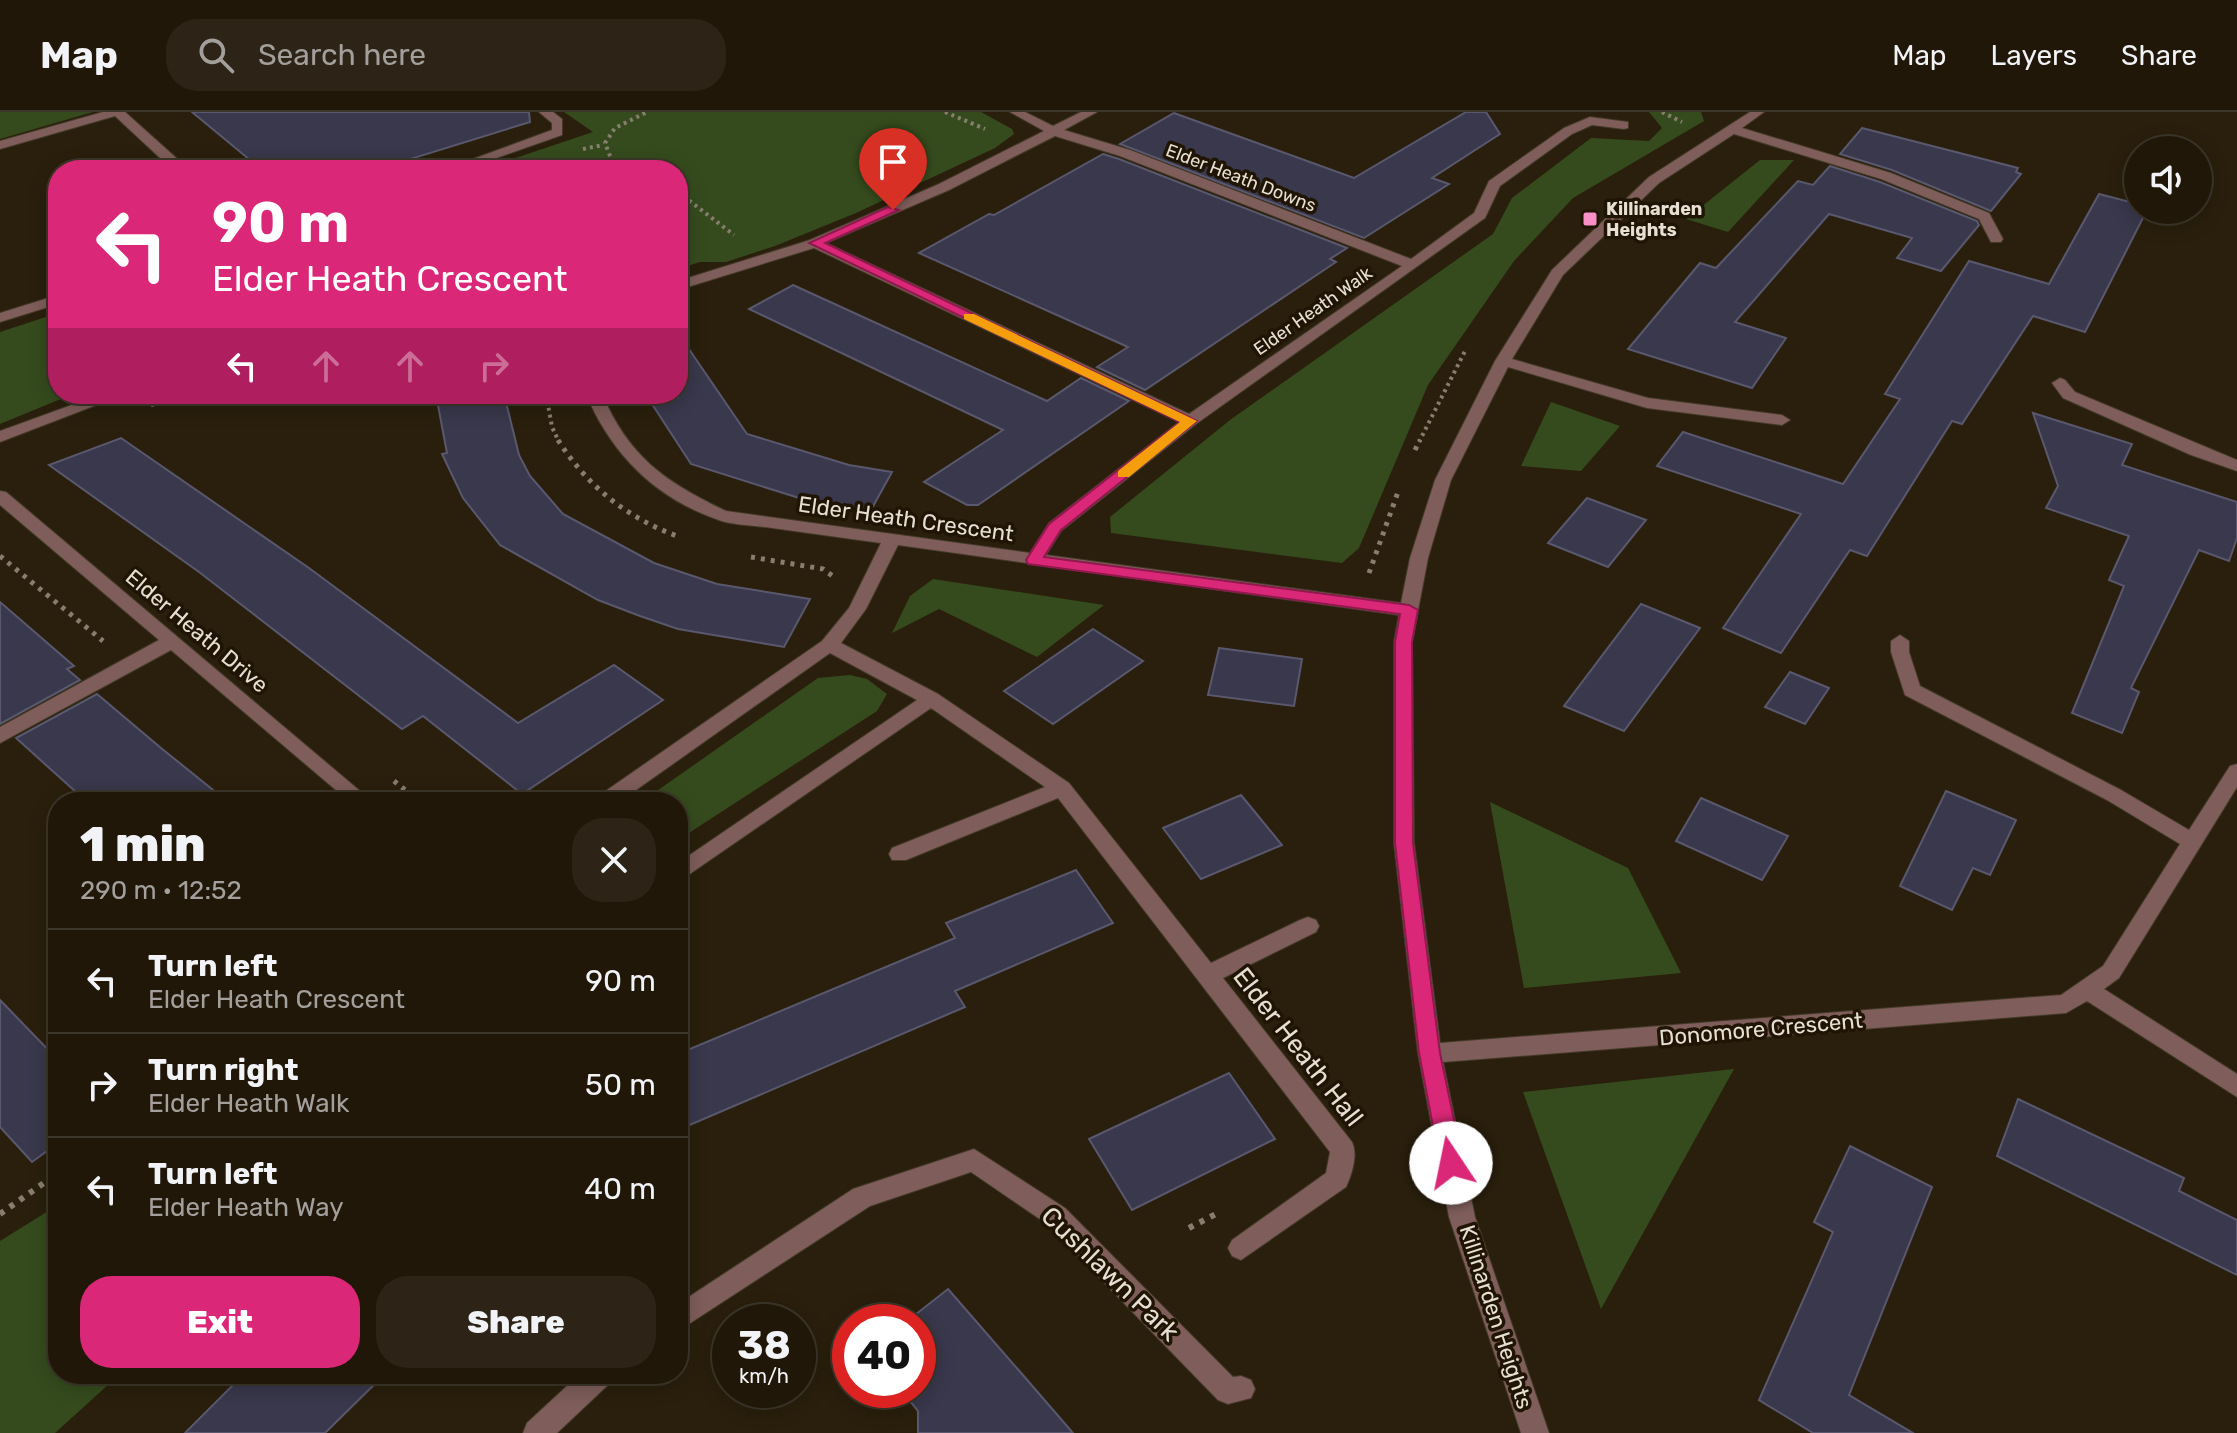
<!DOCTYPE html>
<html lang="en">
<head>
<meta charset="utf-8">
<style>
  body { margin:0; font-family:Rubik,sans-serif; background:#2d2417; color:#f1f3f6; height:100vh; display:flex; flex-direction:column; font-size:30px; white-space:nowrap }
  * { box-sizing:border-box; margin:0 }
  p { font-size:26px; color:#a29f9c }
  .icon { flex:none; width:44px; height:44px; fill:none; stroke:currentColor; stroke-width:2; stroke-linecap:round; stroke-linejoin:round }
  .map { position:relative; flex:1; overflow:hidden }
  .details { position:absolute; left:48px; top:680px; width:640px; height:592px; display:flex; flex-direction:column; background:#201709; border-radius:32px; box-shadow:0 4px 20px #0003,0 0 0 2px #3d362a }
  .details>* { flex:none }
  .banner { position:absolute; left:48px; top:48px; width:640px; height:244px; border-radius:32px; box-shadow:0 4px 20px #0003,0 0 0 2px #3d362a; background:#db2777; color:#fff; overflow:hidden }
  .fabs { position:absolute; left:2124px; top:24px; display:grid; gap:16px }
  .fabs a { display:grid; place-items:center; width:88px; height:88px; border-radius:50%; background:#201709; box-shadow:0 4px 20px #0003,0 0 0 2px #3d362a; font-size:40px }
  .speed { position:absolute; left:712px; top:1192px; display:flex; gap:16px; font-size:40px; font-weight:700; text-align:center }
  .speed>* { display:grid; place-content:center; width:104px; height:104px; border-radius:50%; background:#201709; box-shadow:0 4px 20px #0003,0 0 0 2px #3d362a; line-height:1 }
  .speed small { font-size:20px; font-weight:400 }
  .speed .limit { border:12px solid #d22; background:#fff; color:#111 }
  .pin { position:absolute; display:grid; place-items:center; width:68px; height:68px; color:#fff; margin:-82px -34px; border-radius:50% 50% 50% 0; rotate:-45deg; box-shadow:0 0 8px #0007 }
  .pin .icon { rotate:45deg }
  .me { position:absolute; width:88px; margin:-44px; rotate:349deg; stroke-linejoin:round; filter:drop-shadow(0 0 6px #0008) }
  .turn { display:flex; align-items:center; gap:28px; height:168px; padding:0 32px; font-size:36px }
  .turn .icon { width:104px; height:104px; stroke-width:2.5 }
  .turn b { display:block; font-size:56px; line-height:68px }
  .lanes { display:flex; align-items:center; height:76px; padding:0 32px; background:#0003; justify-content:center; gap:40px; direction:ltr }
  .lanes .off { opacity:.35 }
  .round { display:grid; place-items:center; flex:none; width:84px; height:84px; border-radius:32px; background:#2d2417 }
  .headline { display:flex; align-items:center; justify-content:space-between; height:136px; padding:0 32px }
  h1 { font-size:48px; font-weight:800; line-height:60px }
  .cta { display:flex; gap:16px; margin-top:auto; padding:16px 32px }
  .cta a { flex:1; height:92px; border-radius:32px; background:#db2777; color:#fff; font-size:32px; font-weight:800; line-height:92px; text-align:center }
  .cta a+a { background:#2d2417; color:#f1f3f6 }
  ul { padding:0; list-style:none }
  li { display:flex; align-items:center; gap:24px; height:104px; padding:0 32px; border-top:2px solid #3d362a }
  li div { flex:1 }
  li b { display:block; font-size:30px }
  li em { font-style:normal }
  header { display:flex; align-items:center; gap:48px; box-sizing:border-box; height:112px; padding:0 40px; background:#201709; border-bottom:2px solid #3d362a }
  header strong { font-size:38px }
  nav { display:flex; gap:44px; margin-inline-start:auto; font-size:28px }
  .search { width:560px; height:72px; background:#2d2417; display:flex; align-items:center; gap:20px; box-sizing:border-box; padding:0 28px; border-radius:32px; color:#a29f9c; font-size:30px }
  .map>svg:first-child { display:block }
</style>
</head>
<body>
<header>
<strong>Map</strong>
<div class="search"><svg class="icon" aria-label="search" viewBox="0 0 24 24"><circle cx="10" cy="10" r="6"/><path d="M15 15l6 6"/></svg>Search here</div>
<nav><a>Map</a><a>Layers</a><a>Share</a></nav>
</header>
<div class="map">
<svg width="2237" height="1321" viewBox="0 0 2237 1321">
  <rect width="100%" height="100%" fill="#2a1f0c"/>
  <g fill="#354b1d">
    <path d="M0,0H93L0,27Z"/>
    <path d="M564,0H981L1012,17L1014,22L995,36L856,101L775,134L726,150H700L678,157V58H480L593,20Z"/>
    <path d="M1649,0H1701L1704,9L1573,86L1514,149L1428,273L1359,436L1342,451L1111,421L1110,405L1230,308L1493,122L1512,86L1591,26L1649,29L1662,16Z"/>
    <path d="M1760,48H1794L1728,120L1686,107Z"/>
    <path d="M58,201V282H73L0,312V220Z"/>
    <path d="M1551,290L1620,314L1581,359L1521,354Z"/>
    <path d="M933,467L1104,493L1037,545L939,497L892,521L910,484Z"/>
    <path d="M850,563L867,567L887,582L877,599L678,728V690H641L818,566Z"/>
    <path d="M1490,690L1628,756L1681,861L1524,876Z"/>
    <path d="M1734,957L1601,1197L1523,980Z"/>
    <path d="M58,1093V1262H120L55,1321H0V1129Z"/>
  </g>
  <g fill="#39384c" stroke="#59586e" stroke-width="2">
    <path d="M192,0H529L530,10L375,58H262Z"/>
    <path d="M1466,0H1486L1500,22L1432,66L1449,72L1364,126L1120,32L1174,1L1354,66Z"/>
    <path d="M1862,16L2018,56L2016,60L2021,62L1991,99L1892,58L1840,42Z"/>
    <path d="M1103,42L1119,47L1347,136L1330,147L1336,150L1145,278L1097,255L1128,235L919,141L989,102L994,103Z"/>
    <path d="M1830,54L1880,70L1977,109L1979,113L1941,159L1897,146L1912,126L1829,102L1735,210L1786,226L1752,276L1628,237L1700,151L1716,156L1798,69L1813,73Z"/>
    <path d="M2099,82L2138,92V98H2147L2085,220L2033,204L1962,312L1952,309L1867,444L1850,438L1781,541L1723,516L1801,402L1657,354L1683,320L1843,372L1900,287L1885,282L1969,149L2049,172Z"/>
    <path d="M793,173L1047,289L1081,266L1129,289L978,393H967L924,370L1003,318L749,197Z"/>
    <path d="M678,221L747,322L849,353L892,360L871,398L815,391L691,352L652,292L678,285Z"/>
    <path d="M468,282H504L519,343L530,364L563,402L654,451L717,472L810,487L784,535L678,517L640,504L598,488L500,433L463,386L442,342L447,341L437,288Z"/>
    <path d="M2033,301L2132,332L2122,353L2237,390V426L2229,449L2199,438L2131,576L2139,580L2122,621L2072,601L2124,474L2109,468L2129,424L2046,396L2058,374Z"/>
    <path d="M121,326L309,456L518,611L614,553L663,588L522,682L423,604L402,617L199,460L49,353Z"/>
    <path d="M1587,386L1646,408L1608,455L1548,431Z"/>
    <path d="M0,490L74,554L67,557L80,568L0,612Z"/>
    <path d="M1641,492L1700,516L1624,619L1564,594Z"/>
    <path d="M1093,517L1143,549L1053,612L1004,579Z"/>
    <path d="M1219,536L1302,547L1294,594L1208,583Z"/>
    <path d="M1790,560L1829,576L1805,612L1765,595Z"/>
    <path d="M97,582L161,636L228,690H87L16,626Z"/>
    <path d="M1946,679L2016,708L1990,763L1973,756L1952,798L1900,774Z"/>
    <path d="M1241,683L1282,733L1201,767L1163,716Z"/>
    <path d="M1701,686L1788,724L1762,768L1676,729Z"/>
    <path d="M1076,758L1113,811L955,879L965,895L678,1018V942L955,826L946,811Z"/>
    <path d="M0,888L58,948V1031L32,1050L0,1015Z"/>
    <path d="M1229,961L1275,1027L1132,1098L1089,1027Z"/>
    <path d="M2018,987L2184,1066L2179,1079L2237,1108V1163L1997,1044Z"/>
    <path d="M1850,1034L1932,1075L1849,1283L1913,1321H1813L1759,1288L1833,1120L1814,1110Z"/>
    <path d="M948,1177L1022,1262L1073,1321H918V1299L901,1278H918V1210H906Z"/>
    <path d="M244,1262H385L325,1321H185Z"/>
  </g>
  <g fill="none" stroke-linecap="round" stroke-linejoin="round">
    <g stroke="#443a28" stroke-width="2">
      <g id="minor">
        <path d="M103,0H125L183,52V58H173L115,4L0,37V29Z"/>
        <path d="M539,0H553L562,7V23L462,58H443L552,18V11Z"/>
        <path d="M1010,0H1025L1053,14L1081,0H1097L1064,18L1130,38L1411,147L1474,101L1489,69L1564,16L1590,5L1628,10V16L1624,17L1592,13L1572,22L1500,74L1485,106L1196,312L1061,419L1046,443L1401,491L1410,446L1435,368L1495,249L1552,158L1649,65L1750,0H1764L1742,16L1891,61L1989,101L2003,127L2001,130H1991L1979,107L1881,67L1734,22L1659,71L1563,163L1512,247L1648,286L1782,303L1790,308L1782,313L1647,296L1508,255L1451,368L1428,446L1412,530L1414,731L1440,931L2061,883L2103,854L2180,732L2107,688L1905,583L1891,540V529L1900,523L1909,529V540L1920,574L2121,678L2189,718L2230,654L2237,652V675L2119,866L2104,877L2237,962V985L2087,889L2066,901L1443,950L1475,1105L1549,1321H1521L1449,1105L1418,941L1394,731V530L1399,503L898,433L866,497L841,531L938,582L1069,671L1211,851L1300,808L1308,805L1316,808L1319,814L1316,820L1223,866L1352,1030C1358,1043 1352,1062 1346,1075L1241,1148L1232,1144L1228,1136L1232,1128L1326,1061L1330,1040L1058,686L906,748H892L889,742L892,736L1045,675L931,596L678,770V751L917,588L830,541L619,690H594L597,685L822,529L849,496L881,431C842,426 803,420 765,415C749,413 730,413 716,407C654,385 611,341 586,282H602C629,345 665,370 726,399L1030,441L1049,411L1179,310L814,136L678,178V169L810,128L939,72L1044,19ZM1055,24L1120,44L1402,154L1189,302L826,131L949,78Z"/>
        <path d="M58,183V192L0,210V201Z"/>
        <path d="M2060,266L2065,268L2075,280L2237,348V359L2191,343L2063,286L2052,271Z"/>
        <path d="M102,282H125L0,330V319Z"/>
        <path d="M0,379L6,380L373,690H350L171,538L0,631V615L159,528L0,393Z"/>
        <path d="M974,1037L1065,1096L1233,1265L1241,1264L1251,1268L1255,1277L1251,1286L1228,1292L1218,1288L1047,1112L971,1060L870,1094L678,1219V1192L853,1077Z"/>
        <path d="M580,1262H613L610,1271L557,1321H523L527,1311Z"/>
      </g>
    </g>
    <g stroke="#887e6f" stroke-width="4" stroke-dasharray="3 4" stroke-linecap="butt">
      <path d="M945,0L985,17"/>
      <path d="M1662,0L1682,10"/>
      <path d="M583,37L603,33"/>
      <path d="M625,58L612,49L605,31L615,16L647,0"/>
      <path d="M678,80L734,123"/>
      <path d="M546,282L552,315L559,330"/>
      <path d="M151,293L196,282"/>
      <path d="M1419,330L1465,239"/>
    </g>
    <g stroke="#887e6f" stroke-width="5" stroke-dasharray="4 6" stroke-linecap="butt">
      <path d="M558,328C587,374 628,407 680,425"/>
      <path d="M1415,338L1420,328"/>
      <path d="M0,444L103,529"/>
      <path d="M751,445L823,457L834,465"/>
      <path d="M1369,461L1398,380"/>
      <path d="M394,669L420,690"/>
    </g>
    <g stroke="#887e6f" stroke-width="6" stroke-dasharray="5 7" stroke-linecap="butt">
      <path d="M0,1102L58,1061"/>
      <path d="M1189,1116L1216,1102"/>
    </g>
    <use href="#minor" fill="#7e5d5a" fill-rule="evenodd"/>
  </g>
  <path fill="#db2777" stroke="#8e194d" stroke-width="2" d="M888,95L899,98L825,131L1197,309L1061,418L1044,445L1409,493L1418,498L1412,530L1413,731L1440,941L1463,1051L1459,1058L1451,1060L1444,1058L1440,1051L1419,941L1395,731V530L1400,502L1028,452L1026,448L1049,412L1180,310L809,131Z"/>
  <path fill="#f59e0b" d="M964,202H974L1197,309L1129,365H1118V359L1180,310L964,207Z"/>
  <rect fill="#fa8fc6" stroke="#201504" stroke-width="3" x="1582" y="99" width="16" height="16" rx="4"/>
  <g text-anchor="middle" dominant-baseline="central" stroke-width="7" stroke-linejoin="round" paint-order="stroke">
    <g font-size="18" fill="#e7dfd4" stroke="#201504">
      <text transform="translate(1241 66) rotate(21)">Elder Heath Downs</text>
      <text transform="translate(1313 199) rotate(-35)">Elder Heath Walk</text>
    </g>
    <g font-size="18" font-weight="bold" fill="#e7dfd4" stroke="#201504" text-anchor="start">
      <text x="1606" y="97">Killinarden<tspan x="1606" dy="21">Heights</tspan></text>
    </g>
    <g font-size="22" fill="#e7dfd4" stroke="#201504">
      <text transform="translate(906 407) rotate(8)">Elder Heath Crescent</text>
      <text transform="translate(197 519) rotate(40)">Elder Heath Drive</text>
      <text transform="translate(1761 917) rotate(-5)">Donomore Crescent</text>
      <text transform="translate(1496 1205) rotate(72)">Killinarden Heights</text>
    </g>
    <g font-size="26" fill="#e7dfd4" stroke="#201504">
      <text transform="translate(1298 935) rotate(52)">Elder Heath Hall</text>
      <text transform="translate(1110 1162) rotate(44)">Cushlawn Park</text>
    </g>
  </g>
</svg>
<div class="fabs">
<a><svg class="icon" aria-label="sound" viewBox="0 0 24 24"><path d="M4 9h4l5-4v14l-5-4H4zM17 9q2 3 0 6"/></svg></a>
</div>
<div class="speed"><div>38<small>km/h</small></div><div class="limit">40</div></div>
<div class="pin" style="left:893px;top:98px;background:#d93025"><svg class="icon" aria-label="arrive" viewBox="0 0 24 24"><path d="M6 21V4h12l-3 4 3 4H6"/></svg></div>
<svg class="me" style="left:1451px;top:1051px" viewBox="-20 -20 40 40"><circle r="19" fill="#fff"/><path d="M0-13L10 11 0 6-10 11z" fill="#db2777"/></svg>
<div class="banner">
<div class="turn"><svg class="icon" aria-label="left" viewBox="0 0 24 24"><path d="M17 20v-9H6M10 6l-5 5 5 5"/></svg><div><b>90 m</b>Elder Heath Crescent</div></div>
<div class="lanes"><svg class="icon" aria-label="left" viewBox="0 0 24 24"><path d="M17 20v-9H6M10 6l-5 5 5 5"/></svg><svg class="icon off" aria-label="ahead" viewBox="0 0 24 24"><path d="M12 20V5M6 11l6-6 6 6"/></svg><svg class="icon off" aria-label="ahead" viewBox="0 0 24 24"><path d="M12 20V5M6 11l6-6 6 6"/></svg><svg class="icon off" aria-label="right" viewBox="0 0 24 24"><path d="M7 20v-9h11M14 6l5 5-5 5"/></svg></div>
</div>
<section class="details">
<div class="headline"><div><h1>1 min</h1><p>290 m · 12:52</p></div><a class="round"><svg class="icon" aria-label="close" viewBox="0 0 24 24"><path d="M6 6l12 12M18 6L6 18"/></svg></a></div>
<ul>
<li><svg class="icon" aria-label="left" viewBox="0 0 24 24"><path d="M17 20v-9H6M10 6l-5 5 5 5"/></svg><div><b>Turn left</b><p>Elder Heath Crescent</p></div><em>90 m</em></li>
<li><svg class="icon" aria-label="right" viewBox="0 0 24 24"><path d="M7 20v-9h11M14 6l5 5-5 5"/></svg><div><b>Turn right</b><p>Elder Heath Walk</p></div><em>50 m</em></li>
<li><svg class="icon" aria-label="left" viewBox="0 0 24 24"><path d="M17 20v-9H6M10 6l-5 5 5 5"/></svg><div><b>Turn left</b><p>Elder Heath Way</p></div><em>40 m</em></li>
</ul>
<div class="cta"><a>Exit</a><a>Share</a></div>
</section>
</div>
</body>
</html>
